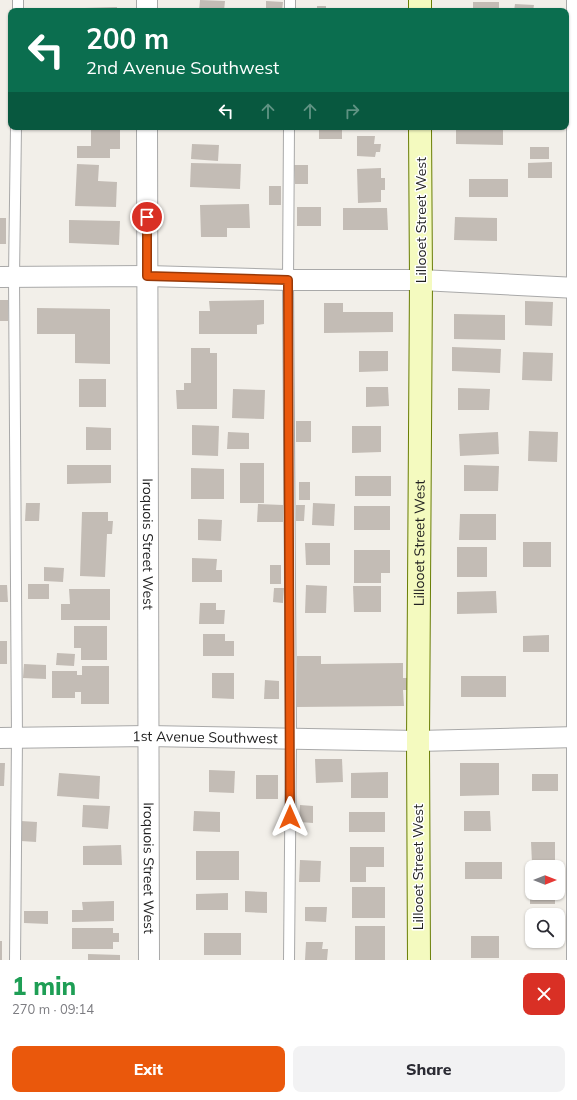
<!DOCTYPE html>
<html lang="en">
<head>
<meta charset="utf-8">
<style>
  body { margin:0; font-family:Mulish,sans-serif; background:#f2f2f3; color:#2b2b33; height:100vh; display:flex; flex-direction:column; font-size:15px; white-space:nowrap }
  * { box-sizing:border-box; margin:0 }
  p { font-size:13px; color:#7c7c81 }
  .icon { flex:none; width:22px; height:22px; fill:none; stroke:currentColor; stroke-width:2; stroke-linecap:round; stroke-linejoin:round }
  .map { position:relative; height:960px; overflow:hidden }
  .panel { display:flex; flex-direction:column; background:#fff; flex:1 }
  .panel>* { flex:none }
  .hud { position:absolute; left:8px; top:8px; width:561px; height:122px; border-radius:8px; box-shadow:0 1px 3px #0004; background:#0b6e4f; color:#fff; overflow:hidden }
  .needle { width:26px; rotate:90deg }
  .buttons { position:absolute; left:525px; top:860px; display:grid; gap:8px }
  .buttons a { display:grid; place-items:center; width:40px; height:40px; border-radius:8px; background:#fff; box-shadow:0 1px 3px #0004; font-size:20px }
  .pin { position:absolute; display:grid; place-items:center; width:34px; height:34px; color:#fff; margin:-17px; border:2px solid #fff; border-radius:50%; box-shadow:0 1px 4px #0007 }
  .me { position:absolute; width:44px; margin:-22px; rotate:0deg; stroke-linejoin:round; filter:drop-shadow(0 0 3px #0008) }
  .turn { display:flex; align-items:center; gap:14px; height:84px; padding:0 12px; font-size:18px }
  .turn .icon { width:52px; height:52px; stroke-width:2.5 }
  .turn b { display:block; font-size:28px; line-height:34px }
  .lanes { display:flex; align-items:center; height:38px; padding:0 12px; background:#0003; justify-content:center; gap:20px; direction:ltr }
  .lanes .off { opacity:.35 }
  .round { display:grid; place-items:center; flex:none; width:42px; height:42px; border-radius:8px; background:#f2f2f3 }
  .overview { display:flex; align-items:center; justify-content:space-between; height:68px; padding:0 12px }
  h1 { font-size:24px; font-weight:800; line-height:30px; color:#1e9e55 }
  .action { display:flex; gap:8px; margin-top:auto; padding:8px 12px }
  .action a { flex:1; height:46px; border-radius:8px; background:#ea580c; color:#fff; font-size:16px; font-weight:800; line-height:46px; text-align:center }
  .action a+a { background:#f2f2f3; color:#2b2b33 }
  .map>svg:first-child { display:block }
</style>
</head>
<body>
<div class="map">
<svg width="577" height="960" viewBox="0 0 577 960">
  <rect width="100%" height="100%" fill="#f2efe9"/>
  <g fill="#c3bcb5">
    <path d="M200,0L225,1L224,11H199Z"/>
    <path d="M266,1L283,2L282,11H266Z"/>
    <rect x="473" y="2" width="26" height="9"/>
    <path d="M515,4L534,5L533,11H514Z"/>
    <rect x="317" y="6" width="9" height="5"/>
    <path d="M117,7V11H85V8Z"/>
    <path d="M91,127H120V149H110V158H77V146H91Z"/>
    <rect x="319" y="127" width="23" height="12"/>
    <path d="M456,127H503V145L456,144Z"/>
    <path d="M357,136H375L374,144H381L380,152H376L375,157L357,156Z"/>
    <path d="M192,144L219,145L218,161L191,159Z"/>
    <rect x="530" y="147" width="19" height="12"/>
    <path d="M552,162V178H528V163Z"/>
    <path d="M191,163L241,164L240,189L190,187Z"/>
    <path d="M77,164L99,165L98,181L117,182L116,207L75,206Z"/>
    <path d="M294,165H308V184H295Z"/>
    <path d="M381,168V178H385V190H381V202L358,203L357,169Z"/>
    <rect x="469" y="179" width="39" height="18"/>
    <rect x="269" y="186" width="12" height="19"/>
    <path d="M249,204L250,228H227V237H201L200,205Z"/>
    <rect x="297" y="207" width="24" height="19"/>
    <path d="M343,208H387L388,230H343Z"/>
    <path d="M455,217L497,218V241L454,240Z"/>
    <rect x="0" y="218" width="6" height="26"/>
    <path d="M69,220L120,221L119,245L69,243Z"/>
    <rect x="0" y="300" width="8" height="21"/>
    <path d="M264,300V324L257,325V334H199V311H210L209,301Z"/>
    <path d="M525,301L553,302L552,326L525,325Z"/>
    <path d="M324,303H343V312H393V332L324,333Z"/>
    <path d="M37,308L110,309V364L75,363V334H37Z"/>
    <path d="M454,314L505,315V340L454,339Z"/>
    <path d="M452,347L501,349L500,373L452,371Z"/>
    <path d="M191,348H210V353H217V409H177L176,390H184V383H191Z"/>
    <path d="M359,351H388V371L359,372Z"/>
    <path d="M523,352L553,353L552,381L522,380Z"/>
    <rect x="79" y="379" width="27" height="28"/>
    <path d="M366,387H388L389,406L366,407Z"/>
    <path d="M458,388L490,389L489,410H458Z"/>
    <path d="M233,389L265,390L264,419L232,418Z"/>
    <rect x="296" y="421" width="15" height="21"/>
    <path d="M192,425L219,426L218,456L192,455Z"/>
    <path d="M352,426H381V452L352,453Z"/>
    <path d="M86,427L111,428V450H86Z"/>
    <path d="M529,431L558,432L557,462L528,461Z"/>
    <path d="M228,432L249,433V449H227Z"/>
    <path d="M498,432L499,454L460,456L459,434Z"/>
    <rect x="240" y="463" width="24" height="40"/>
    <path d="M67,465H111V483L67,484Z"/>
    <path d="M464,465L499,466L498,491H464Z"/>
    <path d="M191,468L224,469V499H191Z"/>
    <rect x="355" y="476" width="36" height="20"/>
    <rect x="299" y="482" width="11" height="18"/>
    <path d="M26,503H40L39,521H25Z"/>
    <path d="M313,503L335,504L334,526L312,525Z"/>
    <path d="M258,504L283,505V522H257Z"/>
    <path d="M296,505H305L304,521H296Z"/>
    <rect x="354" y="506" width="36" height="24"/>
    <path d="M82,512H108V521H113L112,534H107L105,577L80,576Z"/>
    <path d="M460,514H496V540H459Z"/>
    <path d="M198,519L222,520L221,541L198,540Z"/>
    <rect x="523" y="542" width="28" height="25"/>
    <path d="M305,543H330V565H306Z"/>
    <rect x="457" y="547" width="30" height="30"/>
    <path d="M354,550H390V573H381V583H354Z"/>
    <path d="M192,558L217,559L216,570H222V582H192Z"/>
    <rect x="270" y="565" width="11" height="19"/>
    <path d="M44,567L64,568L63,582L44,581Z"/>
    <rect x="28" y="584" width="21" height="15"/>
    <path d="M0,585H7L8,602H0Z"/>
    <path d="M306,585L327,586L326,613H305Z"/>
    <path d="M353,586H381V612H354Z"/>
    <path d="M274,588H284L283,603L273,602Z"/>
    <path d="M69,589H110V620H61V604H70Z"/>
    <path d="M496,591L497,613L457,614V592Z"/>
    <path d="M200,603H216V610H225L224,624H199Z"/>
    <path d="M74,626H107V660H81V648H74Z"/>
    <path d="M203,634H225V641H234V656H203Z"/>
    <path d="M549,635V652H523V636Z"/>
    <rect x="0" y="641" width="7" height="23"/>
    <path d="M57,653L75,654L74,666L56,665Z"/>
    <path d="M297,656H321V664L403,663V678H408V690H403L404,706L297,707Z"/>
    <path d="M24,664L46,665V679L23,678Z"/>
    <path d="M82,666H109V704H81V692H75V698H52V671H77V675H82Z"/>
    <path d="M212,673H234V699L212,698Z"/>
    <rect x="461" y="676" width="45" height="21"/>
    <path d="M265,680L279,681V699H264Z"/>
    <path d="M315,759H342L343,782L316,783Z"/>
    <path d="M0,763H5L4,786H0Z"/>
    <path d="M460,763H499V795L460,796Z"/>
    <path d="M209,770L235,771L234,793L209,792Z"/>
    <path d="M388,772V798H351V773Z"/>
    <path d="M59,773L100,776L99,799L57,796Z"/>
    <rect x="532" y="774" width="26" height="17"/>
    <rect x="256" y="775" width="22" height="24"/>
    <path d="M83,805L110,806L108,829L82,827Z"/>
    <path d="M300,805L313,806V823L299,822Z"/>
    <path d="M194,811L220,812V832L193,831Z"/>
    <path d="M464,811H490L491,831H464Z"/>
    <rect x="349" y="812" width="36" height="20"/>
    <path d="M21,821L37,822L36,842L21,841Z"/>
    <path d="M531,842H555V862L532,863Z"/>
    <path d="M121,845L122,865H83V846Z"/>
    <path d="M350,847H384V867H366V882H350Z"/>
    <rect x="196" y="851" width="43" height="29"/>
    <path d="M300,860L321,861L320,882H299Z"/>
    <rect x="465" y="862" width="37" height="17"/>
    <path d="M530,882H532V893H555V904H530Z"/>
    <rect x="352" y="887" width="33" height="31"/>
    <path d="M245,891L267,892V913L245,912Z"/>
    <path d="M228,893V910H196V894Z"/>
    <path d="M114,901V921L72,922V910H83L82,902Z"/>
    <path d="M305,907H327L326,922L305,921Z"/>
    <path d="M24,911H48V924L24,923Z"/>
    <rect x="355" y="926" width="30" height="34"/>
    <path d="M72,928H113V933H119V942H113V949H72Z"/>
    <rect x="204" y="933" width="37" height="22"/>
    <rect x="471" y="936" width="28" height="22"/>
    <rect x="0" y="941" width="2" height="19"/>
    <path d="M306,942H323L322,949H328L327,960H305Z"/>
    <path d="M88,954L120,955V960H88Z"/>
  </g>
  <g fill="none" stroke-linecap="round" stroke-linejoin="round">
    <g stroke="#a9a9a9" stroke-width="12">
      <g id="lane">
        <path d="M572,0V960"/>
        <path d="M18,11V0"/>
        <path d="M290,11V0"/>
        <path d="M289,127L288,280L291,738L289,960"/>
        <path d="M15,960L17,738L14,277L16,127"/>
      </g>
    </g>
    <g stroke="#a9a9a9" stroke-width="22">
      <g id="street">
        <path d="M147,11V0"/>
        <path id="s1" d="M147,127L149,960"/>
        <path d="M0,277L147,276L288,280H421L577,288"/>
        <path id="s2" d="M0,738L148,736L418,741L577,737"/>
      </g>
    </g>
    <g stroke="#697d05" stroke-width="24">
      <g id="secondary">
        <path d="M420,0V11"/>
        <path id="s3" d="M419,960L418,741L421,280L420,127"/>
      </g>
    </g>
    <use href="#lane" stroke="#fff" stroke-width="10"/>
    <use href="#street" stroke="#fff" stroke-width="20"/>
    <use href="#secondary" stroke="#f4fabf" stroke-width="22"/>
  </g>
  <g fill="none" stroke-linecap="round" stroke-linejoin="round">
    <g stroke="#983908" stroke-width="10">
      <path id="route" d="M147,217V276L288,280L290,817"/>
    </g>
    <use href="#route" stroke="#ea580c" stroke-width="7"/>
  </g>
  <g text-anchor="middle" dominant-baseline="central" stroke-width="3" stroke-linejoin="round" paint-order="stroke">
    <g font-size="14" fill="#222" stroke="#fff">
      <text transform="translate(421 220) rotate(-90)">Lillooet Street West</text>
      <text stroke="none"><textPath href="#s3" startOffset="417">Lillooet Street West</textPath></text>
      <text stroke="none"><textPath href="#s1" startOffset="417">Iroquois Street West</textPath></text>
      <text stroke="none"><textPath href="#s2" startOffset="205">1st Avenue Southwest</textPath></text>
      <text stroke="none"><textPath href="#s1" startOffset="741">Iroquois Street West</textPath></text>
      <text transform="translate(418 867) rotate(-90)">Lillooet Street West</text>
    </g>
  </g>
</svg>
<div class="buttons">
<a><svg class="needle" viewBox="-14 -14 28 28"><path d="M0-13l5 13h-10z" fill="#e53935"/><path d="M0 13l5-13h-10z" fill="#7c7c81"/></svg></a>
<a><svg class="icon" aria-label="search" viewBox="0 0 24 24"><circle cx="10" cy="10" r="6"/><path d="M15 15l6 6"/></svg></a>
</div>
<div class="pin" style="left:147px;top:217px;background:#d93025"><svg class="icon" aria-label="arrive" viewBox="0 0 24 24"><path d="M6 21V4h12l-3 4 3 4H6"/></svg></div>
<svg class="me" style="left:290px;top:817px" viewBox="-20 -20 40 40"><path d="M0-17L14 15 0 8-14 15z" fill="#ea580c" stroke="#fff" stroke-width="4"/></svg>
<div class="hud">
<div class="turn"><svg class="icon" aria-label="left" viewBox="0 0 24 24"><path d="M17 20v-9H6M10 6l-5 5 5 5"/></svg><div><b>200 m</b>2nd Avenue Southwest</div></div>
<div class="lanes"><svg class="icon" aria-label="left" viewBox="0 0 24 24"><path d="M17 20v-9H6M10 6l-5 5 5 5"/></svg><svg class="icon off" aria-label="ahead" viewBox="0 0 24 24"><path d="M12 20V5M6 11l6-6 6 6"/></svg><svg class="icon off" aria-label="ahead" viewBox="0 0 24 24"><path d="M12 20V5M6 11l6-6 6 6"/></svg><svg class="icon off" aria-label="right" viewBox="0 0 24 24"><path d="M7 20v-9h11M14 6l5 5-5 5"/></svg></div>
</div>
</div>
<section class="panel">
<div class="overview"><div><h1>1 min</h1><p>270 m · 09:14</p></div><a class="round" style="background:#d93025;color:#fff"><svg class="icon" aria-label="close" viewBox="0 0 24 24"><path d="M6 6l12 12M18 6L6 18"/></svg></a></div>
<div class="action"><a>Exit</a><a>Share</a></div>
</section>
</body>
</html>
